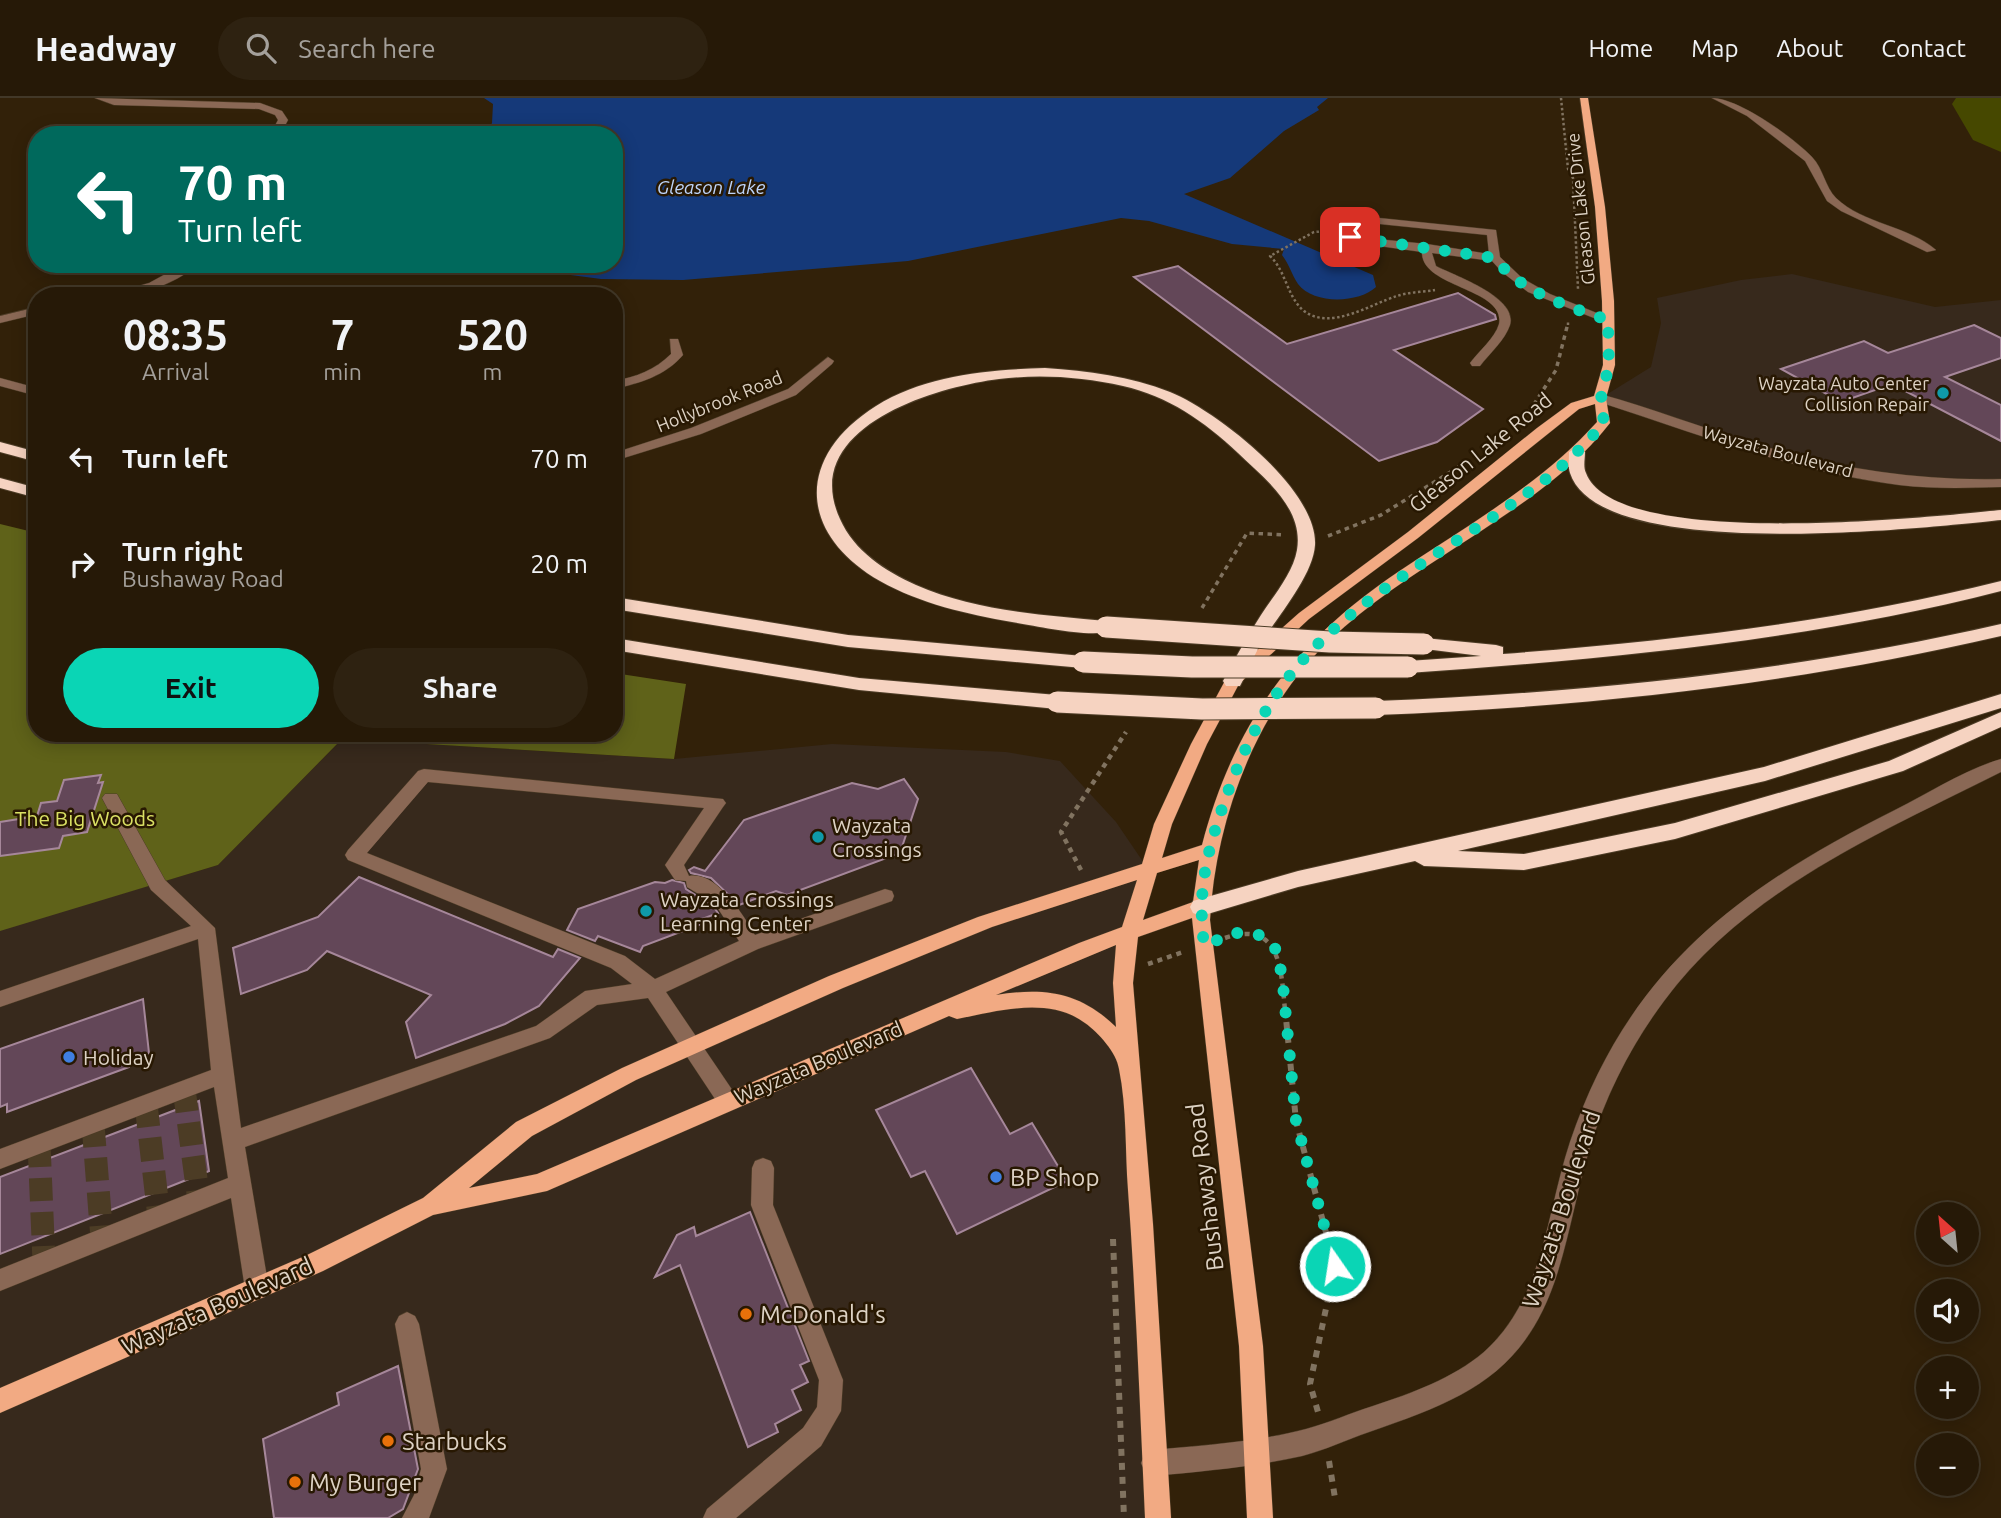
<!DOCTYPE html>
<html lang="en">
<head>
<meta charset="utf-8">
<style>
  body { margin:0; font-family:Ubuntu,sans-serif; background:#2e2211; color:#f1f3f6; height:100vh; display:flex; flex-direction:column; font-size:26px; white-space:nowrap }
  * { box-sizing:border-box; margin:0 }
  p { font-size:23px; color:#a4a09b }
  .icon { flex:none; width:38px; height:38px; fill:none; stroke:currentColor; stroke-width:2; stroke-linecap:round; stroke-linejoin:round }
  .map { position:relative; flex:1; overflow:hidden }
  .details { position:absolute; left:28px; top:189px; width:595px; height:455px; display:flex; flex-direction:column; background:#261907; border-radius:28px; box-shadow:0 4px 18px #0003,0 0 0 2px #423828 }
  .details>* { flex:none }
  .guide { position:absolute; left:28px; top:28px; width:595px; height:147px; border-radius:28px; box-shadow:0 4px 18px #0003,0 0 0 2px #423828; background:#00695c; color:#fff; overflow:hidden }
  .needle { width:46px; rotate:333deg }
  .tools { position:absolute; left:1916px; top:1104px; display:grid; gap:14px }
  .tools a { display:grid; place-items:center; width:63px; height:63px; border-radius:50%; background:#261907; box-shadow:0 4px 18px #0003,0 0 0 2px #423828; font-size:35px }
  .pin { position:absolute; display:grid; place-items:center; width:60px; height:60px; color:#fff; margin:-30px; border-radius:14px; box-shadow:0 4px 10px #0006 }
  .me { position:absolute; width:77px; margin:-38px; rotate:347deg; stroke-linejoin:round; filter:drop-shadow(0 0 5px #0008) }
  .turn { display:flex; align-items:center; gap:24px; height:147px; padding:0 35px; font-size:32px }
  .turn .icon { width:91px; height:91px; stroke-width:2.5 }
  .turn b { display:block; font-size:49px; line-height:60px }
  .eta { display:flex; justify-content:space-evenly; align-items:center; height:119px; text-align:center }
  .eta b { font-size:42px; font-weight:700; line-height:49px }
  .primary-button { display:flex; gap:14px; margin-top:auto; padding:14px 35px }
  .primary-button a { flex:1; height:80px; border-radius:42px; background:#0ad5b5; color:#111; font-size:28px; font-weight:700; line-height:80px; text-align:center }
  .primary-button a+a { background:#2e2211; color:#f1f3f6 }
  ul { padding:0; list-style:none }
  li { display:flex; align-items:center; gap:21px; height:105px; padding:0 35px }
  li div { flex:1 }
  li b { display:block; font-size:26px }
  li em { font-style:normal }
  header { display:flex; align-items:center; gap:42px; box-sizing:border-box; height:98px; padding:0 35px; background:#261907; border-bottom:2px solid #423828 }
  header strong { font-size:33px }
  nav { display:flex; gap:38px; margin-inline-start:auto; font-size:24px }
  .search { width:490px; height:63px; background:#2e2211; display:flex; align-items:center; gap:18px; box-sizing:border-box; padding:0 24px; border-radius:38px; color:#a4a09b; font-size:26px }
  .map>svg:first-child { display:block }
</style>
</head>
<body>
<header>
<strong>Headway</strong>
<div class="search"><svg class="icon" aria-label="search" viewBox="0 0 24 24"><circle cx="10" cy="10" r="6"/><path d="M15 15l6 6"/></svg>Search here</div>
<nav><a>Home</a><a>Map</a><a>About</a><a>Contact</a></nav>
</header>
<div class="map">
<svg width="2001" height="1420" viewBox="0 0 2001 1420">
  <rect width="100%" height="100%" fill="#322109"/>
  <g fill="#37291c">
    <path d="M1792,176L1935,209L2001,202V385L1950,386L1822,368L1601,300L1651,269L1661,225L1657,200L1741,182Z"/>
    <path d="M342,641L674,661L832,646L1006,654L1060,663L1116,724L1148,771L1124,874L1158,1420H0V832L218,767Z"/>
  </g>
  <path fill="#464800" d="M1956,0H2001V54L1973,42L1952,6Z"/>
  <path fill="#5f6219" d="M0,426L37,435V635H614V575L686,586L674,661L342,641L218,767L0,833Z"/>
  <path fill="#153979" d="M484,0H1328L1317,9L1319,12L1284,33L1230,80L1184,96L1373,177L1376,189C1359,205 1314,207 1298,186C1292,177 1289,166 1282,157L1284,151L1232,146L1149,123L1121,120L908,163L683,182L601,181L487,166H614V37H486L492,25L493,6Z"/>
  <g fill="#634758" stroke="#a6879a" stroke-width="2">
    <path d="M1178,168L1287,246L1458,195L1495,217L1496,221L1394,252L1483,311L1437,344L1379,363L1134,179Z"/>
    <path d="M1974,227L2001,240V260L1945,279L2001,307V343L1892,286L1841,304L1781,271L1864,243L1888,255Z"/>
    <path d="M101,677L98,685L103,684L87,734L63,738L59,750L0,758V724L37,718L41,705L57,703L64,682Z"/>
    <path d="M904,681L918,701L900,755L787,797L776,793L739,807L711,780L691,775L689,772L694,769L705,773L744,722L852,685L878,691Z"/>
    <path d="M359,779L553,859L558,851L580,860L539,908L505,926L416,960L406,924L431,897L327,853L307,872L241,896L233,850L318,819Z"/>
    <path d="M672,782L684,785L686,791L713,808L718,815L702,821L699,827L643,848L640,854L598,838L595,843L567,832L578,811L655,784L665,785Z"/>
    <path d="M143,901L149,955L129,963V969L7,1014V1006L0,1009V951Z"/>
    <path d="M971,970L1010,1036L1032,1025L1067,1083L957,1136L925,1073L911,1079L876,1012Z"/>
    <path d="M199,1003L209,1073L0,1156V1079Z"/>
    <path d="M750,1114L809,1263L800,1267L808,1284L792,1292L801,1312L775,1326L778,1334L748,1349L680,1167L655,1179L677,1137L694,1129L696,1138Z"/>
    <path d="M398,1268L418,1371L403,1411L388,1420H274L263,1341L339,1307L337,1295Z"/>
  </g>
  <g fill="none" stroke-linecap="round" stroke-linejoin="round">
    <g stroke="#4c3c25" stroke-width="23" stroke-dasharray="23 11" stroke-linecap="butt">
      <path d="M184,991L199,1103"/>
      <path d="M146,1006L159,1119"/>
      <path d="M93,1026L102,1141"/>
      <path d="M39,1046L44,1164"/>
    </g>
    <g stroke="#4d3d27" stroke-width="1">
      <g id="minor">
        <path d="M95,0L260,5L282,13L288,22L280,37H270L278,22L275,17L259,11L114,7Z"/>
        <path d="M1712,0C1738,0 1793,39 1812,59C1823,70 1825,89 1836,100C1863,126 1909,128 1936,152L1927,154L1841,113L1827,103L1805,63L1747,18Z"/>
        <path d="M1360,118L1496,132L1500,159L1522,180L1550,196L1614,222L1604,224L1528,194L1502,174L1492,163L1432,155L1436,168C1455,178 1518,199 1510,227C1505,242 1490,255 1480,268H1472L1470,265C1479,253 1495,240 1499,226C1506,190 1421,190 1422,154L1350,144L1343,133L1342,124ZM1360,124L1487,137L1489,156L1427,146L1357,139L1352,126Z"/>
        <path d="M184,166H198C172,189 137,198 103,198L149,185Z"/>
        <path d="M37,209V216L0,225V218Z"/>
        <path d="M670,241H678L683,257C665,278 640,285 614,291V283C636,279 655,272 671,256Z"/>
        <path d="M828,259L834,263L832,266L796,297L701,336L614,363V355L691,330L788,291Z"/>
        <path d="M0,280L37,290V298L0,288Z"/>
        <path d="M1600,296C1652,310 1702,330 1753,345C1835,370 1915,383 2001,381V389C1967,390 1933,391 1899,387C1795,374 1695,335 1596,303L1594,300Z"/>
        <path d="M2001,661V674C1880,735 1747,791 1664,903C1632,946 1607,994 1591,1046C1578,1087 1571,1131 1558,1173C1526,1277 1464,1301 1369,1334C1346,1342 1325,1352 1302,1358C1253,1369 1203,1373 1154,1378L1145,1374L1141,1365L1145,1356L1154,1352C1205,1347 1257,1344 1306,1331C1329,1325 1350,1315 1373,1308C1412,1295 1452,1281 1484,1254C1544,1200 1546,1116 1570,1044C1628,872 1739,790 1895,712C1927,696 1966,671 2001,661Z"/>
        <path d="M424,671L723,701L726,705L723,709L684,767L689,778C717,773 743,817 755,837L885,791L892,793L894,798L892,803L758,851L666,894L735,996L739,1003L735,1010L728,1012L721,1010L648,900L597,907L550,940L245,1049L269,1191L265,1199L257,1202L249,1199L245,1191L231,1100L0,1193V1171L228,1080L214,989L0,1071V1051L211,972L198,841L0,909V893L191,828L151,792L102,700L105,696H117L165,782L215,830L241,1030L536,928L585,893L632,886L611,870L348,762L345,757L348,752L418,673ZM428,684L704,710L665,767L675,782L686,783L687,789L715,806L739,843L655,881L625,858L367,755Z"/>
        <path d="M763,1060L771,1063L774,1070L773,1107L843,1282L841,1313L821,1348L736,1420H703L707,1411L803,1330L817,1309L819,1282L751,1107L752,1070L755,1063Z"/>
        <path d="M407,1214L415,1218L419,1226L447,1371L429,1420H402L414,1397L421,1371L395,1226L399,1218Z"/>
      </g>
    </g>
    <g stroke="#4d3d27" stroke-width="1">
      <path id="major" d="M1580,0H1588L1605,109L1614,203L1615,267L1606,300L1610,325C1566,382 1500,420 1441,459C1397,487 1352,518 1316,556C1251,626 1215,728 1210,822L1263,1248L1273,1420H1247L1239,1248L1192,820L1138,839L1133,885L1153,1126L1171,1420H1145C1140,1311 1136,1201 1128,1092C1125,1053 1127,1010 1119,971C1117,955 1098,934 1085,925C1049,898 997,913 957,921L949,918L547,1093L433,1117L323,1173L0,1315V1290L307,1157L423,1100L516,1024L622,970L829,878L978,819L1142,766L1154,726L1191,646L1227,579L1299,515L1408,434L1537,330L1571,305L1594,298L1603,267L1602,203L1595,109ZM1595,306L1597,324C1540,387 1468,427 1398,474C1294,544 1234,625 1202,747L1162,760L1172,726L1207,646L1239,586L1309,521L1418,440L1579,311ZM1199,762L1193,804L1143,822L1157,775ZM1137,782L1122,829L1079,845L537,1076L469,1090L532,1038L636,982L843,890L992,829ZM1116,847L1113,885L1116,929C1080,894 1045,889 996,897Z"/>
    </g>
    <g stroke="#4d3d27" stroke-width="2">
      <g id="highway">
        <path d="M1045,270C1088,273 1130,278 1170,294C1217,313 1318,392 1315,447C1313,479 1275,521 1259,549C1252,562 1247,575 1240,588H1226L1223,583C1235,560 1247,539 1261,517C1274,497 1293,475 1297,452C1304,410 1264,380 1238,355C1204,323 1168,298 1123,288C1083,279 1040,276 999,281C934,289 798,330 840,421C854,453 885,473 916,487C975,513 1043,517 1106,523L1112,525L1115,529L1112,533C1088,540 1038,528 1012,524C967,516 921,506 880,483C798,436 795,359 876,308C925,277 988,272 1045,270Z"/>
        <path d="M0,344L37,354V364L0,354Z"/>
        <path d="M1577,349L1585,354C1585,361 1583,369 1586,375C1615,453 1931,419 2001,412V422C1925,430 1599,466 1570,375C1568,369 1569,361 1569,354Z"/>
        <path d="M0,380L37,390V400L0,390Z"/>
        <path d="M2001,483V493C1806,543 1608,561 1408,575L1399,569L1408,563L1481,558L1417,550L1415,546L1424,540L1496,547L1503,549V556C1672,543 1837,524 2001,483Z"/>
        <path d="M614,499L848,537L1083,558L1092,564L1083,570L848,549L614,511Z"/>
        <path d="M2001,526V538C1795,586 1588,609 1376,617L1366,610L1376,603C1587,595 1795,573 2001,526Z"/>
        <path d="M614,540L859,580L1057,597L1067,604L1057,611L859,592L614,552Z"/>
        <path d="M2001,596V610L1765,683L1458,753L1524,756L1675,725L1889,663L2001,614V629L1903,673L1675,741L1524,772L1424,768L1415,763L1298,789L1201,818L1193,815L1190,809L1193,803L1298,773L1764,669Z"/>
      </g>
    </g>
    <g stroke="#817360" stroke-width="2.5" stroke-dasharray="2.5 2.5" stroke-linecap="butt">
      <path d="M1561,0L1568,71L1573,80L1578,191"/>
      <path d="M1329,133L1314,134L1270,158C1286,173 1287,199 1304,213C1331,233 1371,206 1397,198C1409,194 1423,194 1435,192"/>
      <path d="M1568,227V224"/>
    </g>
    <g stroke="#817360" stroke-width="3.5" stroke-dasharray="4.5 4.5" stroke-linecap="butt">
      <path d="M1529,314L1556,272L1568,225"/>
      <path d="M1328,438L1381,417L1465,365"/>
      <path d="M1202,510L1247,435L1284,437"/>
    </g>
    <g stroke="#817360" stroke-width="4.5" stroke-dasharray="5 5" stroke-linecap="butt">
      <path d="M1081,772L1061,734L1126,634"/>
      <path d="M1225,840C1281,821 1281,872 1285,912"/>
      <path d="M1148,866L1183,854"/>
    </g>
    <g stroke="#817360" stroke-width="6" stroke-dasharray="7 7" stroke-linecap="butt">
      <path d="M1285,910L1296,1023L1335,1168L1310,1286L1318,1314"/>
      <path d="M1113,1141L1124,1420"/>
      <path d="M1329,1363L1335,1400"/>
    </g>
    <use href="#minor" fill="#8a6855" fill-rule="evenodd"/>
    <use href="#major" fill="#f2aa83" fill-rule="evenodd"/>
    <use href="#highway" fill="#f6d3c1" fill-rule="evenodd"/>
    <g stroke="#4d3d27" stroke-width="23" stroke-linecap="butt">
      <g id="highway-bridge">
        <path d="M1106,529L1330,544L1424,546"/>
        <path d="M1083,564L1192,569H1408"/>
        <path d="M1057,604L1202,611L1376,610"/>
      </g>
    </g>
    <use href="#highway-bridge" stroke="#f6d3c1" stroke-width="21"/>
  </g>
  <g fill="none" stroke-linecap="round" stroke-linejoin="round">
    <path stroke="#0ad5b5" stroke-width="12" stroke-dasharray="0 21.6" d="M1335,1168L1296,1023L1282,877L1275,850L1259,837L1237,835L1204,847C1197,791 1207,754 1225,702C1244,648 1271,594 1312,552C1385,477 1484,434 1563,367C1578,354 1591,339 1604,326L1601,300L1609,267L1608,222C1569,209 1520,194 1495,160L1350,139"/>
  </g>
  <g fill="#0f9aa8" stroke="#281802" stroke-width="2.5">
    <circle cx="1943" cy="295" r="7"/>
    <circle cx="818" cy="739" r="7"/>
    <circle cx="646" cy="813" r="7"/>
  </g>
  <g fill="#3f7fe0" stroke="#281802" stroke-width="2.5">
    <circle cx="69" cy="959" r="7"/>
    <circle cx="996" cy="1079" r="7"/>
  </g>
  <g fill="#e8710a" stroke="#281802" stroke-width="2.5">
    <circle cx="746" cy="1216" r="7"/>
    <circle cx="388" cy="1343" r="7"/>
    <circle cx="295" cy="1384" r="7"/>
  </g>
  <g text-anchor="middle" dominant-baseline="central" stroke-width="5" stroke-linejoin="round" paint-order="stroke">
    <g font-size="18" fill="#ddd2c4" stroke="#281802">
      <text transform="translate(1580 111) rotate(-96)">Gleason Lake Drive</text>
      <text transform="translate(719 303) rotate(-22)">Hollybrook Road</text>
      <text transform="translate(1778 353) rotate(15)">Wayzata Boulevard</text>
    </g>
    <g font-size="18" fill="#ddd2c4" stroke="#281802" text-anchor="end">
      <text x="1929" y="285">Wayzata Auto Center<tspan x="1929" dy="21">Collision Repair</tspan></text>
    </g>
    <g font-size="19" font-style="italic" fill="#bdd4fa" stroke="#281802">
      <text x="711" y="89">Gleason Lake</text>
    </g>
    <g font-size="21" fill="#ddd2c4" stroke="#281802">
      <text transform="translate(1480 354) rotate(-39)">Gleason Lake Road</text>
      <text transform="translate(818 964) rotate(-23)">Wayzata Boulevard</text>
    </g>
    <g font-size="21" fill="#dae064" stroke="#281802">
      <text x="85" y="720">The Big Woods</text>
    </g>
    <g font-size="21" fill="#ddd2c4" stroke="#281802" text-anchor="start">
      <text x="832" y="727">Wayzata<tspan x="832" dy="24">Crossings</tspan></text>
      <text x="660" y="801">Wayzata Crossings<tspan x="660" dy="24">Learning Center</tspan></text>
      <text x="83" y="959">Holiday</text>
    </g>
    <g font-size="24" fill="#ddd2c4" stroke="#281802" text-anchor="start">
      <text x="1010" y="1079">BP Shop</text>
      <text x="760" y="1216">McDonald's</text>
      <text x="402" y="1343">Starbucks</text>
      <text x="309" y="1384">My Burger</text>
    </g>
    <g font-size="24" fill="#ddd2c4" stroke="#281802">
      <text transform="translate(1205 1089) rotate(-97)">Bushaway Road</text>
      <text transform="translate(1561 1111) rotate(-72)">Wayzata Boulevard</text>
      <text transform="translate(217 1208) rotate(-24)">Wayzata Boulevard</text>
    </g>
  </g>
</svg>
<div class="tools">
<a><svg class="needle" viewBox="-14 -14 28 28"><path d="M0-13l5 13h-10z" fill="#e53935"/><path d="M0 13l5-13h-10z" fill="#a4a09b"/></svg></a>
<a><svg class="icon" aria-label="sound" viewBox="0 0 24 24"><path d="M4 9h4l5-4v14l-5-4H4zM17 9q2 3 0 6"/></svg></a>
<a>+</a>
<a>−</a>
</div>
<div class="pin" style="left:1350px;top:139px;background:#d93025"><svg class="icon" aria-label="arrive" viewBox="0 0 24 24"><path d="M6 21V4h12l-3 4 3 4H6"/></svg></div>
<svg class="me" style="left:1335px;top:1168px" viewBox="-20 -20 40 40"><circle r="17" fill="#0ad5b5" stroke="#fff" stroke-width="3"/><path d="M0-11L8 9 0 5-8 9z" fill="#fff"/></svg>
<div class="guide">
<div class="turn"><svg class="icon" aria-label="left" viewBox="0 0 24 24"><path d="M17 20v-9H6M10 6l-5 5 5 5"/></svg><div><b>70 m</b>Turn left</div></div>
</div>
<section class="details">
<div class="eta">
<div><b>08:35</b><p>Arrival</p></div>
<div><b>7</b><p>min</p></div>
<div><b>520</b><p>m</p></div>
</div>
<ul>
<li><svg class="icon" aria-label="left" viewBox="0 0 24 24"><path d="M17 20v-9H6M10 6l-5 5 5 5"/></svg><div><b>Turn left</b></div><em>70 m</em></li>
<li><svg class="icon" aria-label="right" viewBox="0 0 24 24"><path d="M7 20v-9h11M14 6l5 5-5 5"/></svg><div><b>Turn right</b><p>Bushaway Road</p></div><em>20 m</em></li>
</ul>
<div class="primary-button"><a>Exit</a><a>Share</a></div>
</section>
</div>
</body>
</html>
